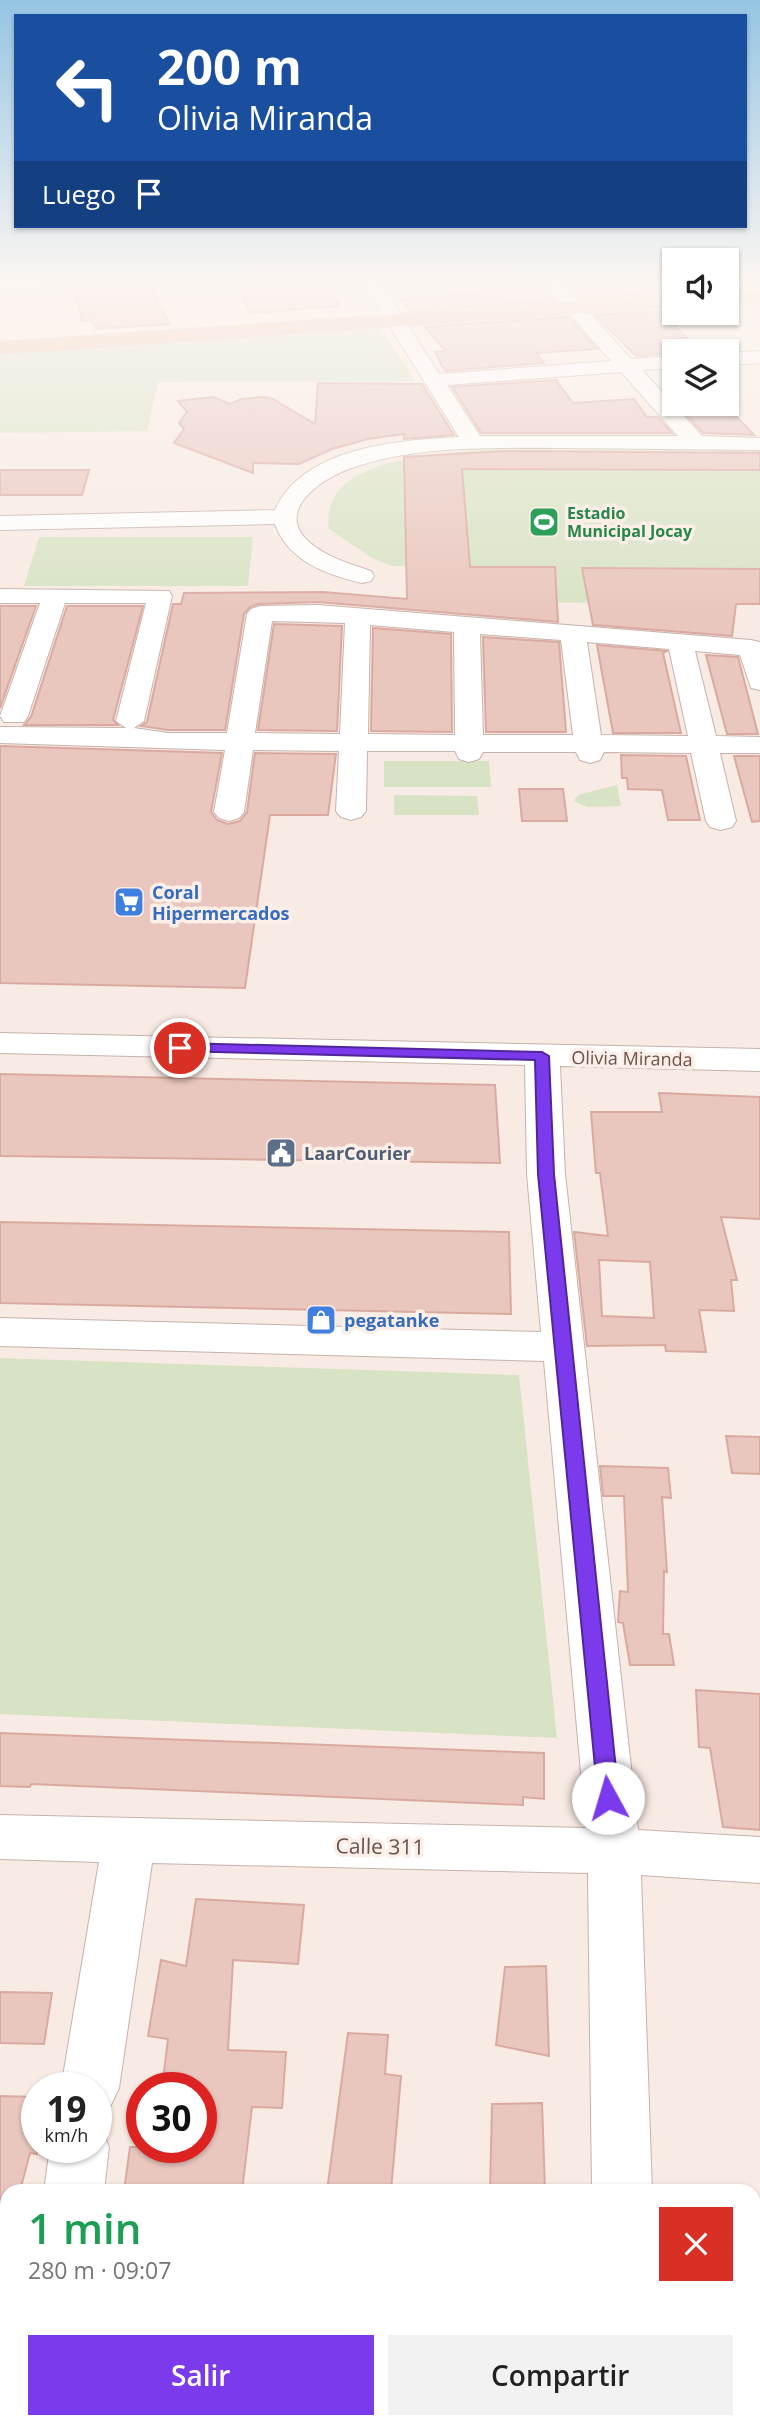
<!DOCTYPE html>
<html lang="es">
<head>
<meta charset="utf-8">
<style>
  body { margin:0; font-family:"Open Sans",sans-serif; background:#f2f2f2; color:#222; height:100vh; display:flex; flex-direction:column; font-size:26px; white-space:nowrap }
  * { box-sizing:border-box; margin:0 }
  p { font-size:23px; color:#767676 }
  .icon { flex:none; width:38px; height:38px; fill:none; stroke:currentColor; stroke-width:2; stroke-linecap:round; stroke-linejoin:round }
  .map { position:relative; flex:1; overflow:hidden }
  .details { position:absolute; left:0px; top:2184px; width:761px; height:245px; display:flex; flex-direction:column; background:#fff; border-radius:21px 21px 0 0; box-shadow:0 2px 5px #0004 }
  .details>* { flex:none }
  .top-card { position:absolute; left:14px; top:14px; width:733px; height:214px; border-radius:0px; box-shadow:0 2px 5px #0004; background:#1a4fa0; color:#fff; overflow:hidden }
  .fabs { position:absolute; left:662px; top:248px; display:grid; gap:14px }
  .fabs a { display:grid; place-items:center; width:77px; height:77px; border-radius:0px; background:#fff; box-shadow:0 2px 5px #0004; font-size:35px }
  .speed { position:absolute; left:21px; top:2072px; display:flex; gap:14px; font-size:35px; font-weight:700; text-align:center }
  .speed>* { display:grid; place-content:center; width:91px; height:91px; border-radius:50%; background:#fff; box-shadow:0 2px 5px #0004; line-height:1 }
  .speed small { font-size:18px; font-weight:400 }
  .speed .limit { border:10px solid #d22; background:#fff; color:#111 }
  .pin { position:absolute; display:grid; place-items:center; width:60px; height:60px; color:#fff; margin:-30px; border:4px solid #fff; border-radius:50%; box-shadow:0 2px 7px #0007 }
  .me { position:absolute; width:77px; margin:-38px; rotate:354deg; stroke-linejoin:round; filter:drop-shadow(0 0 5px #0008) }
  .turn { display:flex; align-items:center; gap:24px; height:147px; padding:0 28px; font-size:32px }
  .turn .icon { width:91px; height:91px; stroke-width:2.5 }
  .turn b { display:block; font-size:49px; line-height:60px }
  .then { display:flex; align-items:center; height:66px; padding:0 28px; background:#0003; gap:14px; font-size:26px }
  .round { display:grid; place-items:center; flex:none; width:74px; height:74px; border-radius:0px; background:#f2f2f2 }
  .overview { display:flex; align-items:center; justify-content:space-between; height:119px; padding:0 28px }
  h1 { font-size:42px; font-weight:600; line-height:52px; color:#1e9e55 }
  .action { display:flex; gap:14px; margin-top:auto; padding:14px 28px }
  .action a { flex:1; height:80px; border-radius:0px; background:#7c3aed; color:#fff; font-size:28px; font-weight:600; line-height:80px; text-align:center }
  .action a+a { background:#f2f2f2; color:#222 }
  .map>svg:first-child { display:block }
</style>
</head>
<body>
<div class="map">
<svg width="760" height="2429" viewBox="0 0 760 2429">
  <rect width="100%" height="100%" fill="#f8ebe3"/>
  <g fill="#d7e3c4">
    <path d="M381,329L415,381L158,382L147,431L0,433V355Z"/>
    <path d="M485,450L760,451V604L503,602L423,566H392L372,558L329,529C318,458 436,454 485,450Z"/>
    <path d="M39,537H253L248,586H24Z"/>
    <path d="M384,761H489L491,787H384Z"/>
    <path d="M617,785L621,806L587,807L574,801L578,795Z"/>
    <path d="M394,795L477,796L479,815H394Z"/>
    <path d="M0,1358L519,1375L557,1738L0,1714Z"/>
  </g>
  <g fill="#e9c6be" stroke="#daaaa1" stroke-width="2" fill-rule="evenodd">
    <path d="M236,282H321L340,306L250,313Z"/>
    <path d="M479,282H539L555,301L411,311L401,299L489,292Z"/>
    <path d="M564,282H634L646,294L580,299Z"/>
    <path d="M149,286L170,324L96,329L92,320L82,321L74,290Z"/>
    <path d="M661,311L699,351L636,356L595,315Z"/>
    <path d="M569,317L597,349L536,353L544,363L445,371L435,352L446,351L425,327Z"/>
    <path d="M556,380L573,403L634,399L647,417H657L672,433H481L452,387Z"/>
    <path d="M318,383L422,384L454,435L404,439V434L368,439L332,449L299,464L253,463V473L174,443L184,429L179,423L187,412L178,401L213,397L230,404L242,399L263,397L273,399L315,424Z"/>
    <path d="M732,412L754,435L703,433L686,415Z"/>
    <path d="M506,451L760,453V470L462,469L470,567H555L558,622L318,602L259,604L250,607L244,614L225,730H168L141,726L147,722L173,604H181L184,593L323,592L407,599L404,457Z"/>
    <path d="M0,470H89L82,495H0Z"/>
    <path d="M582,568L760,569V604H736L732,636L593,625Z"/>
    <path d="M0,606H36L0,708Z"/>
    <path d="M67,606H143L113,720L118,725H24L31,717Z"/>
    <path d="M274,624L342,626L337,731L258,730Z"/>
    <path d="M373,628L451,634L452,732L371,731Z"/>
    <path d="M483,637L559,642L566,732H486Z"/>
    <path d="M597,645L667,651L663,653L681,733H613Z"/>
    <path d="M706,655L738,657L758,734H727Z"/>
    <path d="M0,746L222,753L211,812L217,820L228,824L240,821L247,812L255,753L336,754L328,815H270L245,988L0,983Z"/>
    <path d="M621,755L686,756L700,820H668L662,790L628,789L627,778H622Z"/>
    <path d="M734,756H760V821L752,822Z"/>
    <path d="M519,789H563L567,821H522Z"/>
    <path d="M0,1074L495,1085L500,1163L0,1156Z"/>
    <path d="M659,1093L760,1097V1219L721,1217L737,1280H731L734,1311L699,1310L706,1352L666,1351L665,1345L587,1346L574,1232L608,1236L600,1173H596L591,1112H662ZM599,1260L650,1262L654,1318L602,1316Z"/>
    <path d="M0,1222L509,1232L511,1314L0,1303Z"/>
    <path d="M726,1436L760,1437V1474L732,1473Z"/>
    <path d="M600,1466L668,1468L671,1498L662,1497L667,1572L664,1571L663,1634H669L674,1665H630L623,1623L618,1622L620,1591L628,1592L624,1496H603Z"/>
    <path d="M696,1690L760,1694V1830L723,1827L710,1748L699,1747Z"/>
    <path d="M0,1733L544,1753V1799L523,1797V1805L31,1784L30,1787L0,1786Z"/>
    <path d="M196,1899L304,1905L298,1964L233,1960L228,2050L286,2052L282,2108L252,2107L242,2191H124L130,2147H201V2088H162L168,2039L148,2036L161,1960L186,1966Z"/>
    <path d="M546,1966L549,2056L496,2045L505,1967Z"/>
    <path d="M0,1992L52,1993L44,2044L0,2043Z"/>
    <path d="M348,2033L388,2035L385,2074L401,2076L391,2191H327Z"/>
    <path d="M0,2096L37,2097V2154L30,2153L20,2191H7V2235L0,2234Z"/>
    <path d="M542,2103L545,2191H490L492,2104Z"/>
  </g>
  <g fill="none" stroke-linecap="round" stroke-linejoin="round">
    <g stroke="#c7b2ac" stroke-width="2">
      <g id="minor">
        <path d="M0,282H61L52,287L0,290Z"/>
        <path d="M362,282H380L439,374L611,361L542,282H561L631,359L674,356V368L642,370L702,436L760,438V450C693,449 625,449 558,448C490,448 417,445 352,468C326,476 277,507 305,538C322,556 348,563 371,571L374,576L371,581L362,583C327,575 288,561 275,524L0,530V516L275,510C303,447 399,440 459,437ZM621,372L678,436H480L447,385Z"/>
        <path d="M727,282H748L760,291V305Z"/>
        <path d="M760,351V363L726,365V353Z"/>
        <path d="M0,589L169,591L172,596L144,721L134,728L168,733H227L247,614L251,609L260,606L318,605L751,640L760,642V690L751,688L740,655L695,651L716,736L760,737V753H720L736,821L732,827L721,830L710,827L706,821L691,753L604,752L600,760L590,763L580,760L576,752H483L479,759L469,762L459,759L455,751H367L366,811L361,817L351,820L341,817L336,811L339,751L253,750L244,812L239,818L229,821L219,818L214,812L225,750L0,743V727L126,728L116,721L146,603H65L28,716L24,722H4L0,716L40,603H0ZM272,621L345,623L340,734L255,733ZM370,625L454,632L455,735L368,734ZM480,634L561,640L573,735H483ZM587,642L669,649L688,736L601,735Z"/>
        <path d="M0,1033L760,1049V1071L560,1066L565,1174L638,1830L760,1837V1883L641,1875L652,2191H592L588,1873L152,1863L119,2088L110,2107L96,2113V2088H61L99,1862L0,1859V1815L586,1828L544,1361L0,1346V1318L541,1332L527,1174L525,1065L0,1053Z"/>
        <path d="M96,2125L101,2127L109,2147L104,2191H44L50,2147H96Z"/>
        <path d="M7,2399V2422H62L61,2429H0V2416Z"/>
        <path d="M596,2422H660L661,2429H595Z"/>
      </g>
    </g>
    <g stroke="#d3cbca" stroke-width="2">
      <g id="major">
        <path d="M760,289V301L726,303V291Z"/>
        <path d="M674,295V307L0,354V342Z"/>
      </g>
    </g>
    <use href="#minor" fill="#fff" fill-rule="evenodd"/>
    <use href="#major" fill="#eec2a3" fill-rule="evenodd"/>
  </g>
  <linearGradient id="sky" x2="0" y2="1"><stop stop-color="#95c5e3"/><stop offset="0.45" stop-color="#fcf6f2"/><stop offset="1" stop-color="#fcf6f2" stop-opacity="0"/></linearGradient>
  <rect width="760" height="622" fill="url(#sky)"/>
  <path fill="#7c3aed" stroke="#51269a" stroke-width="2" d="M180,1043L542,1052L549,1056L554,1174L619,1798L616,1804L608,1806L601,1804L598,1798L538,1174L535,1060L175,1051L173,1048Z"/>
  <defs>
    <g id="stadium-square" transform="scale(1.575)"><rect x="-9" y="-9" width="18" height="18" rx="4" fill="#2e9e5b" stroke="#fcefe8"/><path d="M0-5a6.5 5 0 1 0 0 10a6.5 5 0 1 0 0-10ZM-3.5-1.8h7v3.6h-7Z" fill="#fff"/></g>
    <g id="supermarket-square" transform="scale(1.575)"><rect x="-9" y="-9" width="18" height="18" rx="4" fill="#3f7fe0" stroke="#fcefe8"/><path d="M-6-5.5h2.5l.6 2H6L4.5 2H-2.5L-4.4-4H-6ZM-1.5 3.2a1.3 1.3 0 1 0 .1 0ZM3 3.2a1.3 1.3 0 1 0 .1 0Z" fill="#fff"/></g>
    <g id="civic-square" transform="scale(1.575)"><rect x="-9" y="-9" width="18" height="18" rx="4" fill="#5c6f8a" stroke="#fcefe8"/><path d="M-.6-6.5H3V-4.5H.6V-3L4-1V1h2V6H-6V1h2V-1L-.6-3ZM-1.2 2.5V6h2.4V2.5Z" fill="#fff"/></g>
    <g id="shop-square" transform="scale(1.575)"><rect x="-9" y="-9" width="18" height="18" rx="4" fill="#3f7fe0" stroke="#fcefe8"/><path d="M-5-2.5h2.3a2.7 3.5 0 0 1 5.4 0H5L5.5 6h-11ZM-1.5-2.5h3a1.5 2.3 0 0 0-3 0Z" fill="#fff"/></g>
  </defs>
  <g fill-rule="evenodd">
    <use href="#stadium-square" x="544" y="522"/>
    <use href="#supermarket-square" x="129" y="902"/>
    <use href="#civic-square" x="281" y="1153"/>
    <use href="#shop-square" x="321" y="1320"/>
  </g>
  <g text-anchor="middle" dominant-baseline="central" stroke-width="7" stroke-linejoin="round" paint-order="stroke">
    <g font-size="16" font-weight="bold" fill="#27864d" stroke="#fcefe8" text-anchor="start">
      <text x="567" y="513">Estadio<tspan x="567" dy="18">Municipal Jocay</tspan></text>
    </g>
    <g font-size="18" font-weight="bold" fill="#366cbe" stroke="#fcefe8" text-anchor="start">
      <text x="152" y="892">Coral<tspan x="152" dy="21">Hipermercados</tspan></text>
      <text x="344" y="1320">pegatanke</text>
    </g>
    <g font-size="18" fill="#6c514d" stroke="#fcefe8">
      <text transform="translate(632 1058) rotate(1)">Olivia Miranda</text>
    </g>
    <g font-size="18" font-weight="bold" fill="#4e5e75" stroke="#fcefe8" text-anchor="start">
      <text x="304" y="1153">LaarCourier</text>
    </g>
    <g font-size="21" fill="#6c514d" stroke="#fcefe8">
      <text transform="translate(380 1846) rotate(1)">Calle 311</text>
    </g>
  </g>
</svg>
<div class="fabs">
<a><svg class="icon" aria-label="sound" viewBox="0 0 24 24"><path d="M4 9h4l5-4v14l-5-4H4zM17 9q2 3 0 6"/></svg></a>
<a><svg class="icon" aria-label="layers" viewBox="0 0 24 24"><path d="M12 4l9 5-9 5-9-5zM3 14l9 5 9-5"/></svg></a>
</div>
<div class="speed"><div>19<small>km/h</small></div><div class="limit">30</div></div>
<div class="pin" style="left:180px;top:1048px;background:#d93025"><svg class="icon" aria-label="arrive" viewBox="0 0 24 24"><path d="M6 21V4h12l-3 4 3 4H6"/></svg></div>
<svg class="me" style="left:608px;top:1798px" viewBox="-20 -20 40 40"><circle r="19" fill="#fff"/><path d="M0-13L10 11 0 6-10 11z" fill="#7c3aed"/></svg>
<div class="top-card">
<div class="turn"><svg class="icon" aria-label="left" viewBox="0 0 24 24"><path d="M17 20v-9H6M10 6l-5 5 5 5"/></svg><div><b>200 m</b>Olivia Miranda</div></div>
<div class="then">Luego<svg class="icon" aria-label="arrive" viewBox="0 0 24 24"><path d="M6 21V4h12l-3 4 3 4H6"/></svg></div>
</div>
<section class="details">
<div class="overview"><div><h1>1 min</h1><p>280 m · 09:07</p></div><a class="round" style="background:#d93025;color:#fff"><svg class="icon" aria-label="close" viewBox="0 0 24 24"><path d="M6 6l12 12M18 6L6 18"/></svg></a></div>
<div class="action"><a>Salir</a><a>Compartir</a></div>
</section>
</div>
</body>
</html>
